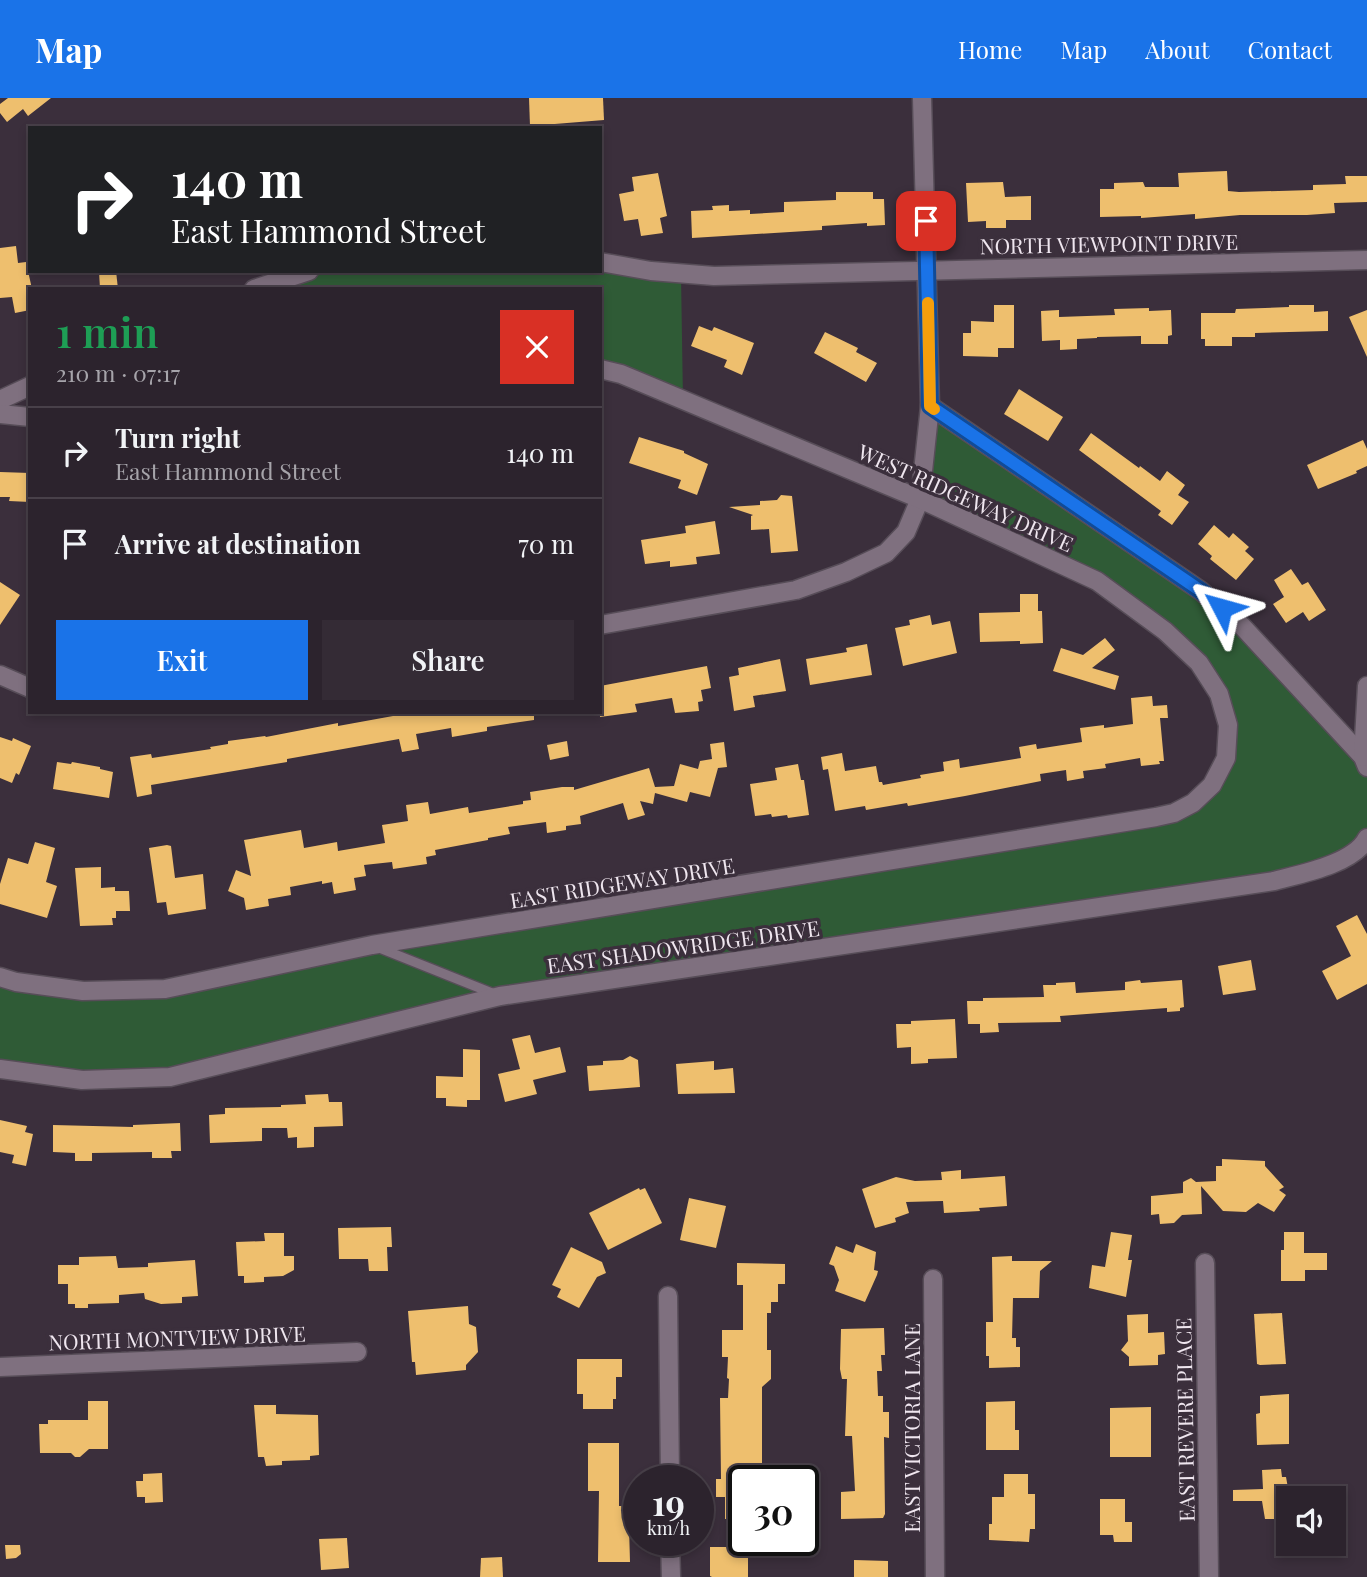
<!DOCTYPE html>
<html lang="en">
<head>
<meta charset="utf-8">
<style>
  body { margin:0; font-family:"Playfair Display",serif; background:#342b35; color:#f1f3f6; height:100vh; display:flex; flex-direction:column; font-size:26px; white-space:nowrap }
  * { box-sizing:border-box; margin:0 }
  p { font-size:23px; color:#a6a4aa }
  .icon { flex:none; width:38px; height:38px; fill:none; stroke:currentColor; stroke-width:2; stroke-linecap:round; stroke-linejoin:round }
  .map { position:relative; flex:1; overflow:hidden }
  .panel { position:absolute; left:28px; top:189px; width:574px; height:427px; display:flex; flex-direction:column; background:#2c232d; border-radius:0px; box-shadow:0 4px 10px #0003,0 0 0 2px #484049 }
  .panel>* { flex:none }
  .guide { position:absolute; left:28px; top:28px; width:574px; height:147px; border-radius:0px; box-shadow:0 4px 10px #0003,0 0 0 2px #484049; background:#202124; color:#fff; overflow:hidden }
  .buttons { position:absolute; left:1276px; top:1388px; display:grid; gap:14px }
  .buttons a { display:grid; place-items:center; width:70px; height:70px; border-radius:0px; background:#2c232d; box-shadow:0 4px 10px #0003,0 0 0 2px #484049; font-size:35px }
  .speed { position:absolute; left:623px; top:1367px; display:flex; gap:14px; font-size:35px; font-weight:700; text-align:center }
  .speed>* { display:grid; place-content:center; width:91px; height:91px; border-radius:50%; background:#2c232d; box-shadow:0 4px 10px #0003,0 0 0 2px #484049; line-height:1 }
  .speed small { font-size:18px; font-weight:400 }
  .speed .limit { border:4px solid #111; border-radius:10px; background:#fff; color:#111 }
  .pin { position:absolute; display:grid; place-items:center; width:60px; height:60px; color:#fff; margin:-30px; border-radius:14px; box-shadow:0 4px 10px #0006 }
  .me { position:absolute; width:77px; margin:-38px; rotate:309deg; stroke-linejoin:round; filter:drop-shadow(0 0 5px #0008) }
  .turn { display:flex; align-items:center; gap:24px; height:147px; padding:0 28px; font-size:32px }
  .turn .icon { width:91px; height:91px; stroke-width:2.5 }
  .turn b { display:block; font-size:49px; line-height:60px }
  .round { display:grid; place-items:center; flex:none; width:74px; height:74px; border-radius:0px; background:#342b35 }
  .overview { display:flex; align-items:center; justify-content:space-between; height:119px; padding:0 28px }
  h1 { font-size:42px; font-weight:600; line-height:52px; color:#1e9e55 }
  .action { display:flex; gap:14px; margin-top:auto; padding:14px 28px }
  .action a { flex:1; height:80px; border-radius:0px; background:#1a73e8; color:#fff; font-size:28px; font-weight:600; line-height:80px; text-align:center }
  .action a+a { background:#342b35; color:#f1f3f6 }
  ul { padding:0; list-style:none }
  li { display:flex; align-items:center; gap:21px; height:91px; padding:0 28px; border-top:2px solid #484049 }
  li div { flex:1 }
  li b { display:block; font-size:26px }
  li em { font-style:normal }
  header { display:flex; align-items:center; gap:42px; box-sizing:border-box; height:98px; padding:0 35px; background:#1a73e8; color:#fff }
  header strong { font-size:33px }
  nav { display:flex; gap:38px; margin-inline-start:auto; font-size:24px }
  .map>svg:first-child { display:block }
</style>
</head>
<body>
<header>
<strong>Map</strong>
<nav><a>Home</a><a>Map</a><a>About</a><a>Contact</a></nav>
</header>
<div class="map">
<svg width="1367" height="1479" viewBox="0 0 1367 1479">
  <rect width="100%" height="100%" fill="#3b2f3c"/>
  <g fill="#2f5b36">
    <path d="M600,164L681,177L683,302L600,271V191H254L309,173H600Z"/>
    <path d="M930,308L1201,493L1367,669V740L1312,774L500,898L170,979L0,971V879L165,891L1156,719L1212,687L1228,627L1199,565L1097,483L920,401Z"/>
  </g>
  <g fill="#eebf6e">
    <path d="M8,0H51L28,18L23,11L7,24L0,15V6Z"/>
    <path d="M529,0H603L604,22L530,28Z"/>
    <path d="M1227,73L1228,93L1239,94L1313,92V87L1346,86L1345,78H1367V104L1334,105L1335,115L1307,117H1240L1195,121V116L1141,120V118L1100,119V91H1114V85L1143,84L1145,89H1179L1178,75Z"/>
    <path d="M658,75L667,118L660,120L663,135L641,138L638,121L624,123L619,96L634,93L632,79Z"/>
    <path d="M1003,84L1005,99L1031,98V122H1006V130H986V123L968,124L966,85Z"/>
    <path d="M836,94H873V101H884L885,127L867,128V125L822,128V132L692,140L691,113L713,112L712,108L729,107V113L750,112V116L784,114V104L836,102Z"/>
    <path d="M16,148L18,165L26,164L32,191H30V212L15,215L12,199L0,200V150Z"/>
    <path d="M99,173H116L118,191H100Z"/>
    <path d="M994,207H1014V250H998V259L963,258V235H971V223L994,224Z"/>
    <path d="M1289,207H1314V214L1328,213V233L1255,235V239H1232V248H1205V241H1201V215H1235L1236,211L1289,209Z"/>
    <path d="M1149,210V213L1171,212L1172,237L1168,238V246H1141V238L1097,239V240L1077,241V251L1060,252V242L1042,243L1041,213L1059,212V219L1115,217L1114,211Z"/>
    <path d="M1367,212V259L1349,219Z"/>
    <path d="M699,228L712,233L714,229L754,245L742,277L724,269L727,262L691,248Z"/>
    <path d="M825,234L858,250L856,254L877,265L866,284L814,255Z"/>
    <path d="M1019,291L1063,319L1048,343L1004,316Z"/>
    <path d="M1091,335L1139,370L1140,368L1160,383L1167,373L1185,387L1178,397L1189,404L1172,427L1158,417L1161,413L1079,352Z"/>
    <path d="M639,339L684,353V355L708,366L697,397L678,390L681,382L629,365Z"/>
    <path d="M1363,342L1367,351V368L1356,373L1357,375L1318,391L1307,367Z"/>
    <path d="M0,374L30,375V404L9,403L10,399H0Z"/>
    <path d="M781,397L792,398L798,453L771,455L769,431L751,432V418L753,417L729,409L760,407V403L777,402Z"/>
    <path d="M715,423L720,456L696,459L697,466L670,469V463L645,466L641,442L686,435L685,428Z"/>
    <path d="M1214,427L1229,440L1233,435L1249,449L1245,453L1254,461L1236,482L1210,461L1212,458L1198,446Z"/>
    <path d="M1291,471L1302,487L1308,484L1326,512L1309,523L1303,514L1286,525L1273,506L1284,499L1274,482Z"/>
    <path d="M0,484L20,497L0,527Z"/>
    <path d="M1020,496H1038V513H1042L1043,545L1020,546V543L980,544L979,515L1020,514Z"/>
    <path d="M930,517L932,527L950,523L957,555L903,568L895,530L910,527L909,522Z"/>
    <path d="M1105,540L1115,552L1092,570L1119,578L1115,592L1053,573L1061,550L1083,557Z"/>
    <path d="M867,546L872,577L810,587L806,561L847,554L846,550Z"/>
    <path d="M780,561L786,593L753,598L755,609L734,613L729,579L739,577L738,570Z"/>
    <path d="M707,568L711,590L701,592L703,603L698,604L699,613L675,615L672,600L635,606L637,614L600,619V588Z"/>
    <path d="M1152,598L1153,608L1167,607L1168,620H1160L1164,663H1159L1160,666L1141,668L1140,660L1105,666L1106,670L1083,673L1084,680L1067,683L1066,672L1040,676L1041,683L965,698L908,708L907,705L866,712L865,708L835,713L828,671L823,672L821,659L842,655L845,673L876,668L879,684H882L883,687L921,680L920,677L944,673L943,664L959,661L960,670L1021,660L1019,649L1036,646L1037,651L1082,644L1080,630L1104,627V630L1133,626L1131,600Z"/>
    <path d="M401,614H534V622L487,629V633L452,639L451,630L416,636L419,651L402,654L399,641L287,661V664L151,687L152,696L137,699L130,659L151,656L152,660L211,651L210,649L228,646V643L265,638L266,639L338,625V628L393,618V616Z"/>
    <path d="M0,639L12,643L13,640L31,648L19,677L16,675L12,685L0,680Z"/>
    <path d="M567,643L569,658L550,662L547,647Z"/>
    <path d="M724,644L727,669L718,670L710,699L690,694L687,704L655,695L653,706L640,703L645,717L628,722L623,705L580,718L581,726L566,728V732L547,735L546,724L508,729L510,736L488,740V742L435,752L436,757L426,759L427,766L393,771L392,764L364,767L366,778L354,780L356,792L334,796L332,784L322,786V783L290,789L291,797L268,801L269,808L246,812L244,800L228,793L236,772L251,778L244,742L301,732L304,750L337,744L338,753L385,745L382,727L408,723L406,707L428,704L430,716L468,709L469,715L523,706V703L531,702L530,694L562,689H574V692L649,670L655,689L674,688L680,666L698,671L700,663L712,661L710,646Z"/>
    <path d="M57,664L71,666L72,664L100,669V671L113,674L109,700L53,691Z"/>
    <path d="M798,666L801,682H804L809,717L788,720L787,717L772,719L771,716L755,718L750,686L777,682L775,670Z"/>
    <path d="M35,744L55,750L46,784L57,788L47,820L0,806V786L8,760L28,766Z"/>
    <path d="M167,747L171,748L175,780L203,776L206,811L168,817L166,804L157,805L149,750Z"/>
    <path d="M101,769V790L115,789V793H129L130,813H116V820H112L113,827L80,828L75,770Z"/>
    <path d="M1357,817L1367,836V886L1337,902L1322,873L1351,858L1336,828Z"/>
    <path d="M1251,862L1256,892L1223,897L1218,868Z"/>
    <path d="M1140,882L1141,885L1182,882L1184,909L1180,910V913L1167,914V910L1060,918L1061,924L998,925L999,934L980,935V926H968L967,903H983V900L1044,899L1043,887H1056V885L1075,884L1076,895L1125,892V884Z"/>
    <path d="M955,921L957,960L928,961V965L911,966V949L897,950L896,926H911V923Z"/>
    <path d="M530,937L535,955L560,949L566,974L533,982L537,996L505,1004L498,976L520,971L512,941Z"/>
    <path d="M463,951L480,952V1002H467V1009L446,1008V1000H436V978L463,979Z"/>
    <path d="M630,958L638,962L640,989L589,993L587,968L603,967V963L623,962Z"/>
    <path d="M714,963V972L733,970L735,995L678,996L676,966Z"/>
    <path d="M328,996L329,1004H342L343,1028L314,1029V1049L297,1050V1039L288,1040L287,1030H262V1043L210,1045L209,1017L225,1016V1010L281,1009V1007L306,1006L305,997Z"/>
    <path d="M0,1022L27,1028L25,1034L33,1036L26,1068L12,1065L14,1057L0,1054Z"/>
    <path d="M180,1025L181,1053H171L172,1060H152V1054L92,1055V1063H75V1055L53,1054V1027L133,1029V1027Z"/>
    <path d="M1222,1061L1265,1063V1068L1284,1089L1279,1092L1286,1097L1274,1114L1258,1105L1246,1114L1223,1113L1201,1088L1202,1116L1182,1117L1174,1125L1160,1126L1159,1116L1151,1117V1098L1183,1095V1084L1191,1080L1196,1084L1216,1083V1068H1222Z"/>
    <path d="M961,1072V1081L1005,1078L1007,1108L979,1110L980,1113L944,1115L943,1103L906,1104L909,1115L895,1120L896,1124L875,1130L862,1091L896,1079L915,1083L942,1082L941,1074Z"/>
    <path d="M639,1090L640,1092L645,1090L662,1125L608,1152L589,1115Z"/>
    <path d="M689,1100L726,1108L716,1150L680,1142Z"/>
    <path d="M391,1129L392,1149H387L388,1173H369L368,1161H339L338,1130Z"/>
    <path d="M1111,1134L1132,1137L1128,1162H1132L1126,1199L1089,1190L1092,1167L1105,1169Z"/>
    <path d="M1284,1134H1304V1155H1327V1172H1305V1183H1281V1152H1284Z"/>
    <path d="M264,1135H284V1158H294V1172L283,1178L264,1179V1184L244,1185V1178H238L236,1144L265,1143Z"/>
    <path d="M856,1146L876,1154L874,1172L878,1173L877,1177L865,1204L835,1193L839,1182L834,1168L829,1166L836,1148L853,1155Z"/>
    <path d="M571,1149L602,1164L606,1175L597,1179L579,1210L557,1199L561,1191L552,1187Z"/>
    <path d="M116,1158L118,1170L148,1169V1165L195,1162L198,1198L182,1199V1205L161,1206L145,1201L144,1195L119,1197V1205L88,1206V1210H75V1206H68V1186H58V1167H79V1159Z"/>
    <path d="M1012,1158V1163H1052L1040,1173L1039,1200H1013L1012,1240H1016V1249H1020V1269L989,1270V1258H986V1224H993L992,1159Z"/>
    <path d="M737,1165L785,1166V1186H778V1204H771V1215H767V1252H771V1281L762,1289V1382H744V1448H748V1479H712L710,1478V1449H731V1421H725V1399H716V1381H721L720,1300H728L729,1281L727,1280L728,1259H722V1232H743V1187H737Z"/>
    <path d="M468,1208L469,1226L476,1229L478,1254L466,1267V1272L416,1277L415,1264H412L408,1213Z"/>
    <path d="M1282,1215L1286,1266L1260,1267L1257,1266L1254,1216Z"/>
    <path d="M1148,1216V1235L1164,1234L1165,1256L1158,1257V1267L1129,1268V1259L1121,1252L1128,1243L1127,1217Z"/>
    <path d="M884,1230L885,1257H881L882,1273H877L878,1298H883V1314H889V1340L884,1339L885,1416L883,1420L841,1421V1394L855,1393L852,1338H845L847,1281H842L840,1271L841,1231Z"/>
    <path d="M577,1261H622V1279H616V1301H613V1311H583V1296H577Z"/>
    <path d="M1289,1296V1346L1257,1347L1256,1316L1260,1315V1298Z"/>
    <path d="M88,1303H108V1351H89L80,1359H75L71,1355H40L39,1326H48V1322H88Z"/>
    <path d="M1015,1303V1332H1019V1352H986V1304Z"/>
    <path d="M254,1307H276V1316L318,1317L319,1357L310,1358V1362L282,1363V1367L266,1368L264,1359H258Z"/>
    <path d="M1151,1309V1359H1110V1310Z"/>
    <path d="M588,1345H619V1408H634V1428H629L630,1464H598L599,1393H588Z"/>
    <path d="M1281,1371L1282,1379H1286L1288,1390V1421H1265L1262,1403H1233V1392L1263,1391L1262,1372Z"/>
    <path d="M162,1375L163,1404L145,1405V1399H137L136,1383H143V1376Z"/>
    <path d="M1004,1376H1028V1396H1035V1431H1030L1029,1444L989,1442V1426H992V1399H1004Z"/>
    <path d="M1100,1401H1125V1424H1132V1444H1114L1113,1437H1100Z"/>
    <path d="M347,1440L349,1470L321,1472L319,1441Z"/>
    <path d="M5,1447H20L21,1456L16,1460L6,1461Z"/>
    <path d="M502,1459L503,1479H480L481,1460Z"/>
    <path d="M854,1462L888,1463V1479H854Z"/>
  </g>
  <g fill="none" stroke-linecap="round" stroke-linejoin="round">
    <g stroke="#574d58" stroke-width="12">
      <path id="lane" d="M377,849L497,897"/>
    </g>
    <g stroke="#574d58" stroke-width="21">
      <g id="street">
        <path d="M600,164L651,173L714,178L1367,162"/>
        <path d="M254,191L309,173"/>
        <path d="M0,302L30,288"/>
        <path d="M930,308L1201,493L1242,528L1363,659L1367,669"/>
        <path d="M0,316L30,319"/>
        <path d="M600,527L796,492L846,474L886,455L906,434L920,401L930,308L922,0"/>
        <path d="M0,577L30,590"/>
        <path d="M1363,659L1367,588"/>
        <path d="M0,879L16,884L83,893L165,891L372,847L1156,719L1174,715L1193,705L1212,687L1226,660L1228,627L1219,596L1199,565L1165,533L1097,483L920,401L621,276L600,271"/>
        <path d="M0,971L82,982L170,979L500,898L1274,783C1300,776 1354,766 1367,740"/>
        <path d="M1205,1165L1209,1479"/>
        <path d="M933,1181L935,1479"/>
        <path d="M668,1198L670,1382"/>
        <path d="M0,1269L357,1254"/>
        <path d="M670,1442L671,1479"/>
      </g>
    </g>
    <use href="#lane" stroke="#7f707f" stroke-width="9"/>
    <use href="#street" stroke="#7f707f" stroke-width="18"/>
  </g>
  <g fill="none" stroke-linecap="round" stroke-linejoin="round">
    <g stroke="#114b97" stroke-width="18">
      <path id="route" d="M926,123L930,308L1201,493L1222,510"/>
    </g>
    <use href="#route" stroke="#1a73e8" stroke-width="12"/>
    <path stroke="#f59e0b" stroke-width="12" d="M928,205L930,308L934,311"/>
  </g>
  <g text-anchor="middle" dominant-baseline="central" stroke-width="7" stroke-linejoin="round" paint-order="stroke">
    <g font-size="21" fill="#efe6ef" stroke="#3b2f3c">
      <text transform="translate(1109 145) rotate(-1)">NORTH VIEWPOINT DRIVE</text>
      <text transform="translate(966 399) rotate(24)">WEST RIDGEWAY DRIVE</text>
      <text transform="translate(622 784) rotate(-9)">EAST RIDGEWAY DRIVE</text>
      <text transform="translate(683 848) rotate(-8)">EAST SHADOWRIDGE DRIVE</text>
      <text transform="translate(177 1239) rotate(-2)">NORTH MONTVIEW DRIVE</text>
      <text transform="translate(1184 1322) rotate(-91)">EAST REVERE PLACE</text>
      <text transform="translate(911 1330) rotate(-90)">EAST VICTORIA LANE</text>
    </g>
  </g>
</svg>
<div class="buttons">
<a><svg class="icon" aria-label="sound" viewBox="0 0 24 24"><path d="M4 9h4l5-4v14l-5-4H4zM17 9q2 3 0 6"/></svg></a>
</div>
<div class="speed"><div>19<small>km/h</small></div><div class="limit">30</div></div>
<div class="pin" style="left:926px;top:123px;background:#d93025"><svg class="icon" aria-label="arrive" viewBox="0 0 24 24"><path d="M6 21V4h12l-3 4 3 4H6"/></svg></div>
<svg class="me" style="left:1222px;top:510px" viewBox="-20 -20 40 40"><path d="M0-17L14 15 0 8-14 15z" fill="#1a73e8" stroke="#fff" stroke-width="4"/></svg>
<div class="guide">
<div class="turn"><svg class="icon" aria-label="right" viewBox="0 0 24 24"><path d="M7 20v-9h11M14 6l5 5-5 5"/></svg><div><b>140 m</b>East Hammond Street</div></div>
</div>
<section class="panel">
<div class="overview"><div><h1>1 min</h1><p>210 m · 07:17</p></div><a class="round" style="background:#d93025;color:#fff"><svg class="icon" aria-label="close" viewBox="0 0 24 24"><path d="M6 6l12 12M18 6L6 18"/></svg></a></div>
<ul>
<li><svg class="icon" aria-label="right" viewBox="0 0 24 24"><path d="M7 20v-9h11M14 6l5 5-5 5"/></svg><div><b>Turn right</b><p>East Hammond Street</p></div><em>140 m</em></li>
<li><svg class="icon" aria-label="arrive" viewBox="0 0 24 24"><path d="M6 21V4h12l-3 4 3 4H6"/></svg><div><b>Arrive at destination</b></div><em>70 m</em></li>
</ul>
<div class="action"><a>Exit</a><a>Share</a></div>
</section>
</div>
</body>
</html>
